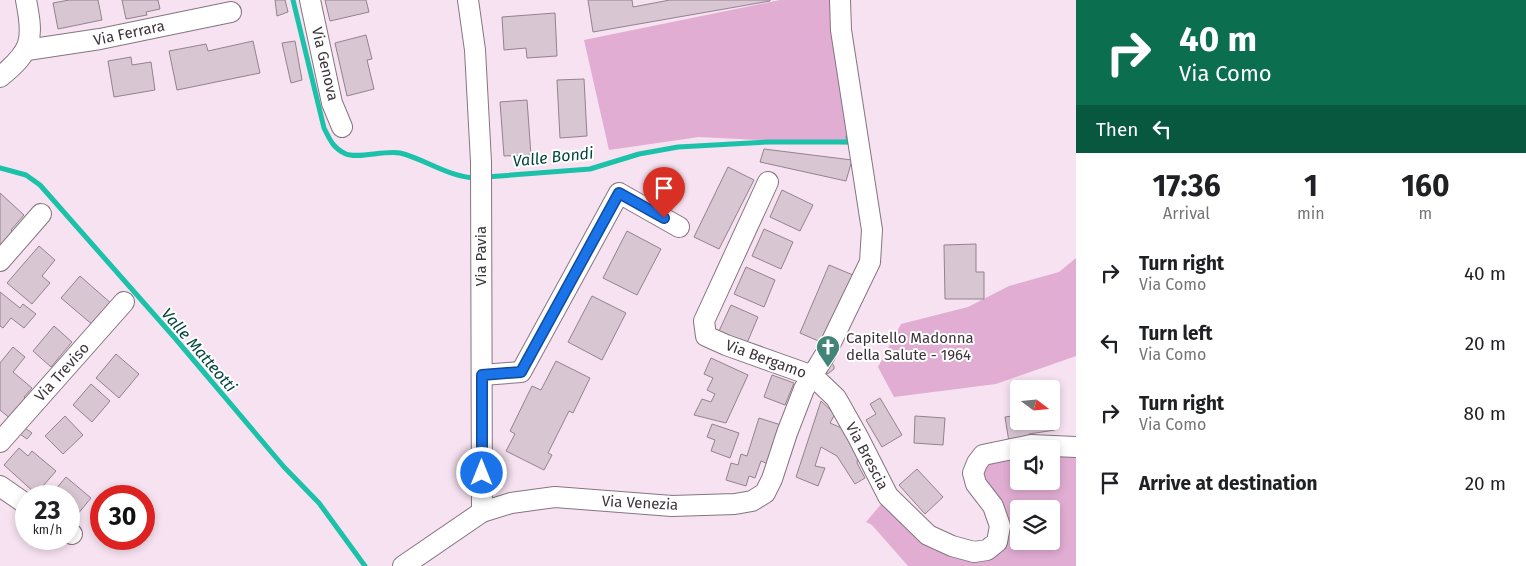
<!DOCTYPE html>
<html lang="en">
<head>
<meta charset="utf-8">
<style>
  body { margin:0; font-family:"Fira Sans",sans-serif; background:#f2f2f2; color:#202124; height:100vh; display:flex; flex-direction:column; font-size:19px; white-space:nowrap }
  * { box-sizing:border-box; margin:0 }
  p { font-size:16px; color:#757577 }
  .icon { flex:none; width:28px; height:28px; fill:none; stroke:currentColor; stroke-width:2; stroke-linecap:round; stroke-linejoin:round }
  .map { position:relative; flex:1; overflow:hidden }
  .sheet { display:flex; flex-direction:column; background:#fff; width:450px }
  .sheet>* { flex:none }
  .top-card { background:#0b6e4f; color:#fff; overflow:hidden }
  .needle { width:32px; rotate:106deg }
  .fabs { position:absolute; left:1010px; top:380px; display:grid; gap:10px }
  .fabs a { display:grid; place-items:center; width:50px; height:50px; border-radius:5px; background:#fff; box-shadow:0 2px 8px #0003; font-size:25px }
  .speed { position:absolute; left:15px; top:485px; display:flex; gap:10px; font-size:25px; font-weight:700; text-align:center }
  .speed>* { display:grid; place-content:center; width:65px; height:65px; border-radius:50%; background:#fff; box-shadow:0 2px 8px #0003; line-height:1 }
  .speed small { font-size:12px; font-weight:400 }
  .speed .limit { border:8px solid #d22; background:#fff; color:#111 }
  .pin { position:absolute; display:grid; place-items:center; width:42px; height:42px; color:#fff; margin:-51px -21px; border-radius:50% 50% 50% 0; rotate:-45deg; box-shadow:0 0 5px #0007 }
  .pin .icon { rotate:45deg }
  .me { position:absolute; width:55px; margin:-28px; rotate:0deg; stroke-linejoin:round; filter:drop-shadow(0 0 4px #0008) }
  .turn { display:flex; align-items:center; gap:18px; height:105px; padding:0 20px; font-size:22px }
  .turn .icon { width:65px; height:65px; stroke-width:2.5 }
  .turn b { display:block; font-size:35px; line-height:42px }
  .then { display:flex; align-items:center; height:48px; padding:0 20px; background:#0003; gap:10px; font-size:19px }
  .eta { display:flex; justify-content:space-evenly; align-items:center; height:85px; text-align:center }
  .eta b { font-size:30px; font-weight:700; line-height:35px }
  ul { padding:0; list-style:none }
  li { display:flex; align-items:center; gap:15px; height:70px; padding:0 20px }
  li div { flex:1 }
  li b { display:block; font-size:19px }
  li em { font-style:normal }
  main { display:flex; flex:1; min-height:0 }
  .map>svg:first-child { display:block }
</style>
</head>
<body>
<main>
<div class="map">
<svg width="1076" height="566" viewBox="0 0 1076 566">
  <rect width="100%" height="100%" fill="#f6e2f0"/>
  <g fill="#e1add3" fill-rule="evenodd">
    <path d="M780,0H840L858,145L699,137L609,150L584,40Z"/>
    <path d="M1076,258V356L996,384L894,397L878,367L901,324L968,307L1009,286L1059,272Z"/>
    <path d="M1031,445L1076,447V566H908L872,525L866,522L888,496C898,506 918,530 930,536C942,543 959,551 973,552C988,553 1001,541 1000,526C999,506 976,494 974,475C973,468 978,461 983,455ZM1019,449H1051V481H1019ZM1019,509H1051V541H1019Z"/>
  </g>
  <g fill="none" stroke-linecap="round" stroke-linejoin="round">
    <g stroke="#1bc1a8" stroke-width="5">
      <path d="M293,0L324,128C330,140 333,148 346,154C358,159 385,150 400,153C425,159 450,178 477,178"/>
      <path d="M0,168L26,175L40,185L174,337L284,467L319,503L365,566"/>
      <path d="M486,177L590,169L639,154L678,147L767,142H849L848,137"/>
    </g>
  </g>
  <g fill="#d9c6d3" stroke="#94828e">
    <path d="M69,0H98L102,20L58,29L53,3Z"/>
    <path d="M122,0H158L160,9L146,12L147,15L126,19Z"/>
    <path d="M275,0H285L288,12L277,16Z"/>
    <path d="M325,0H366L369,12L330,21Z"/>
    <path d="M588,0H632L633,7L670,0H770V1L593,32Z"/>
    <path d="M555,13L557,56L527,58L526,48L504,50L502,17Z"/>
    <path d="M366,35L372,59L367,60L374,89L347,96L335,43Z"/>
    <path d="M253,41L260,73L177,90L169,51L206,44L208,51Z"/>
    <path d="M295,41L302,80L291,83L282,43Z"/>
    <path d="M131,57L132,65L151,62L155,90L114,97L108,61Z"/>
    <path d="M584,79L587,136L560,138L557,80Z"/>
    <path d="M527,100L531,155L504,156L500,102Z"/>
    <path d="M764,149L852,160L846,181L760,162Z"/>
    <path d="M728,167L754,180L719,249L694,237Z"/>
    <path d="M782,190L813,205L800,231L770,217Z"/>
    <path d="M0,193L24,215L11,230L13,232L0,247Z"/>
    <path d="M764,229L793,242L781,269L752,256Z"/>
    <path d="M627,231L661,249L637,295L603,278Z"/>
    <path d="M976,244V272H984V299H945L944,245Z"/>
    <path d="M39,246L55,260L42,276L50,283L32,304L7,283Z"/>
    <path d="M829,265L853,275L823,343L800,333Z"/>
    <path d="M746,267L775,280L764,307L734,294Z"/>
    <path d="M80,276L113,305L94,326L61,298Z"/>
    <path d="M0,292L20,308L23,304L36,314L24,328L11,318L3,328L0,326Z"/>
    <path d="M592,296L626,313L602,360L568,342Z"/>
    <path d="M731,305L758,317L747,343L719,331Z"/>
    <path d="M54,326L72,342L51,367L33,351Z"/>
    <path d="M13,347L25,357L13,372L32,388L24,397L28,401L12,420L0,410V363Z"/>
    <path d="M116,354L139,374L119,398L96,378Z"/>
    <path d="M711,358L748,375L726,423L694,415L702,399L711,402L715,394L707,390L713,378L704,374Z"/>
    <path d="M556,361L590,378L573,413L569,411L548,453L552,455L544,470L506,451L515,434L510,431L532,386L541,390Z"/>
    <path d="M831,362L834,366V369L829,373L825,374L823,367Z"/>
    <path d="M772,375L794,383L785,405L764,397Z"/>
    <path d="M91,384L110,401L92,422L73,405Z"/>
    <path d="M880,398L902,435L882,447L866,420L876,414L870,404Z"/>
    <path d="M821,401L835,414L830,423L844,429L858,455L857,463L865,478L855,484L837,456L821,447L815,466L825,468L818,486L796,477Z"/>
    <path d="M1051,404L1055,430L1029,434V439L1009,442L1005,417L1019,415V421H1051Z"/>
    <path d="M65,416L83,435L63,454L45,436Z"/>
    <path d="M915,416L945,418L943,445L914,443Z"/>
    <path d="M759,418L781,425L768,464L761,461L755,478L749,476L746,486L726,480L731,463L738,465L741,454L747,456Z"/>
    <path d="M712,424L739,433L730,458L711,451L715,440L707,437Z"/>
    <path d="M25,428L32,433L27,439L20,434Z"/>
    <path d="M19,448L28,456L32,451L56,471L36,494L4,465Z"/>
    <path d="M917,469L943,497L925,514L899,485Z"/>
    <path d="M66,477L91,498L72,521L69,518V496H50Z"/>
  </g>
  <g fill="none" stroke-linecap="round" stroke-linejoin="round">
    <g stroke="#867581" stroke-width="22">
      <g id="street">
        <path d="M310,0L332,103L342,127"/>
        <path d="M468,0L475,50L481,162L482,512"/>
        <path d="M27,50L100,39L231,12"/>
        <path d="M0,77C32,51 34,40 26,0"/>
        <path d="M768,182L704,321L706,336L726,345L813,376L836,398L858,437L888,496L928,535L952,546L974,552L987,550L997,542L1000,526L993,506L976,484L973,473L977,463L983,455L1031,445L1076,447"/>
        <path d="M0,261L41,214"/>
        <path d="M482,375L521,372L619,193L679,227"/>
        <path d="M0,442L124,302"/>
        <path d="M0,486L26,504"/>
        <path d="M69,532L72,534"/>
        <path d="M403,566L482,512L511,503L555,497L672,506L735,504L752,501L765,493L772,479L787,433L804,389L825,355L870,262L872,230L841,30L840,0"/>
      </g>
    </g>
    <use href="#street" stroke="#fff" stroke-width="20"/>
  </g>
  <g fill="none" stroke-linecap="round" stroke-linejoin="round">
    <g stroke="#114b97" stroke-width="12">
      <path id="route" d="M482,473V375L521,372L619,193L664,218"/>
    </g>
    <use href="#route" stroke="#1a73e8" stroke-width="9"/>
  </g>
  <defs>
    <g id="church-pin" transform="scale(1.25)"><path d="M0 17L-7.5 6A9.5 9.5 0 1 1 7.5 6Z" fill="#428578" stroke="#fff"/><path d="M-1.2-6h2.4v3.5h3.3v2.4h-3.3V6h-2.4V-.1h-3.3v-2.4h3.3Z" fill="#fff"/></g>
  </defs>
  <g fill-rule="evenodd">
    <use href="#church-pin" x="828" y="347"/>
  </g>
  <g text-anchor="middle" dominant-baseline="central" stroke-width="4" stroke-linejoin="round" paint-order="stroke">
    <g font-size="15" fill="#3c343a" stroke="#fff">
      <text transform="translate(129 33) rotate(-12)">Via Ferrara</text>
      <text transform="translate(325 64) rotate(77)">Via Genova</text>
      <text transform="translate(481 256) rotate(-90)">Via Pavia</text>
      <text transform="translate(766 359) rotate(20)">Via Bergamo</text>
      <text transform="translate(62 372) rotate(-48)">Via Treviso</text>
      <text transform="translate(867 456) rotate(62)">Via Brescia</text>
      <text transform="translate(640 503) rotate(3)">Via Venezia</text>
    </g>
    <g font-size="15" fill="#3c343a" stroke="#fff" text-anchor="start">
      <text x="846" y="338">Capitello Madonna<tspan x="846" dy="17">della Salute - 1964</tspan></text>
    </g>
    <g font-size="16" font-style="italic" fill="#00453b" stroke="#fff">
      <text transform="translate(553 157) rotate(-6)">Valle Bondi</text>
      <text transform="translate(199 350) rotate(49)">Valle Matteotti</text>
    </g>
  </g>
</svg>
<div class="fabs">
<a><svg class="needle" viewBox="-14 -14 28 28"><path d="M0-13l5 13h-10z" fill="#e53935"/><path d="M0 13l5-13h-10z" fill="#757577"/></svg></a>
<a><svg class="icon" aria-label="sound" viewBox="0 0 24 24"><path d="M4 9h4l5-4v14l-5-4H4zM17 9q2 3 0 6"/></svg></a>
<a><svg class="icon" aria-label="layers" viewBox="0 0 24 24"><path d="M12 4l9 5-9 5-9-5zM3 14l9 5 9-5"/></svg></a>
</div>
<div class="speed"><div>23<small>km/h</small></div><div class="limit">30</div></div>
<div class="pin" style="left:664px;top:218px;background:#d93025"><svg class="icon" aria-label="arrive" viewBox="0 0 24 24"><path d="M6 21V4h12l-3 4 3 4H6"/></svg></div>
<svg class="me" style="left:482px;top:473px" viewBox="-20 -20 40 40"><circle r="17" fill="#1a73e8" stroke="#fff" stroke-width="3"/><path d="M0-11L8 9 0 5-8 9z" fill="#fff"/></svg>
</div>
<section class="sheet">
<div class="top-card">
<div class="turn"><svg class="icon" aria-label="right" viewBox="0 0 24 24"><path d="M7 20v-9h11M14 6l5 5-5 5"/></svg><div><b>40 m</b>Via Como</div></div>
<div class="then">Then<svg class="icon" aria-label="left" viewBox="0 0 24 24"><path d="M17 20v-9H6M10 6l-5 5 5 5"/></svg></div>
</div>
<div class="eta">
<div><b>17:36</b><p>Arrival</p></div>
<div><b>1</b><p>min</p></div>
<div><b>160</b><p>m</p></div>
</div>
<ul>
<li><svg class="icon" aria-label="right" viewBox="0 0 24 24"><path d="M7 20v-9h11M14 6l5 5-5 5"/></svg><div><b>Turn right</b><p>Via Como</p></div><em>40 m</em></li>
<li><svg class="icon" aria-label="left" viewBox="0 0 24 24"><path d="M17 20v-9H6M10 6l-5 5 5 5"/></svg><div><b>Turn left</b><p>Via Como</p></div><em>20 m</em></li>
<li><svg class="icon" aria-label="right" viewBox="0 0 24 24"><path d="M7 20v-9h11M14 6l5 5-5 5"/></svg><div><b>Turn right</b><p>Via Como</p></div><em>80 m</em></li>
<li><svg class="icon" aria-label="arrive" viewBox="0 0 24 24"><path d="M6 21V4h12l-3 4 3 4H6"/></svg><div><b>Arrive at destination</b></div><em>20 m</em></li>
</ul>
</section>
</main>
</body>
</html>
